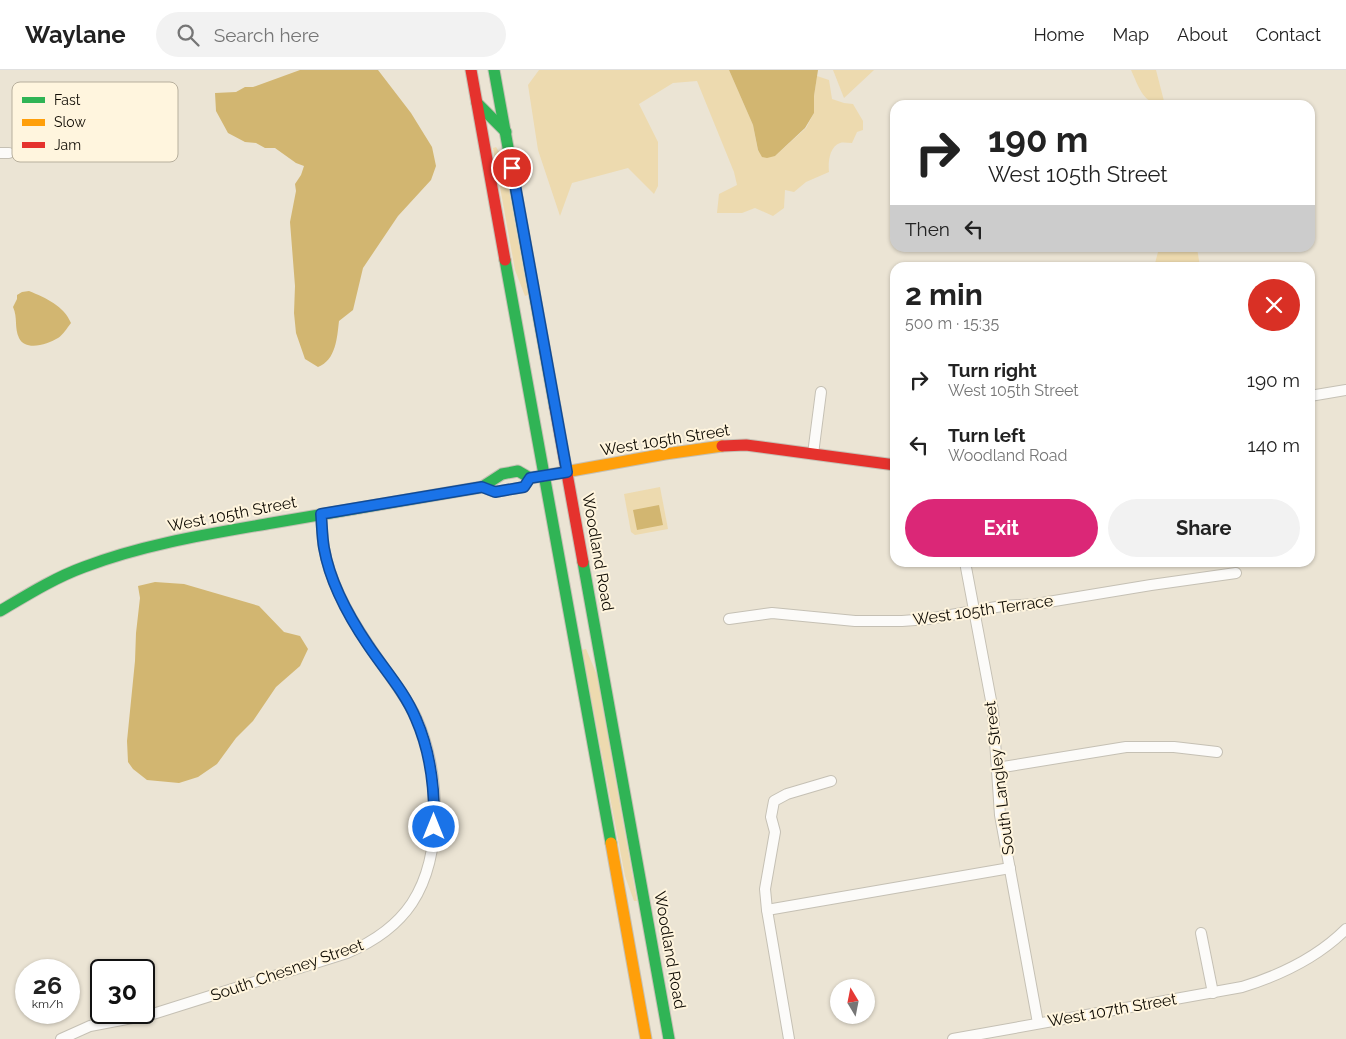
<!DOCTYPE html>
<html lang="en">
<head>
<meta charset="utf-8">
<style>
  body { margin:0; font-family:Raleway,sans-serif; background:#f2f2f2; color:#222; height:100vh; display:flex; flex-direction:column; font-size:19px; white-space:nowrap }
  * { box-sizing:border-box; margin:0 }
  p { font-size:16px; color:#767676 }
  .icon { flex:none; width:28px; height:28px; fill:none; stroke:currentColor; stroke-width:2; stroke-linecap:round; stroke-linejoin:round }
  .map { position:relative; flex:1; overflow:hidden }
  .drawer { position:absolute; left:890px; top:192px; width:425px; height:305px; display:flex; flex-direction:column; background:#fff; border-radius:15px; box-shadow:0 1px 4px #0004 }
  .drawer>* { flex:none }
  .top-card { position:absolute; left:890px; top:30px; width:425px; height:152px; border-radius:15px; box-shadow:0 1px 4px #0004; background:#fff; color:#222; overflow:hidden }
  .needle { width:32px; rotate:350deg }
  .tools { position:absolute; left:830px; top:909px; display:grid; gap:10px }
  .tools a { display:grid; place-items:center; width:45px; height:45px; border-radius:50%; background:#fff; box-shadow:0 1px 4px #0004; font-size:25px }
  .speed { position:absolute; left:15px; top:889px; display:flex; gap:10px; font-size:25px; font-weight:700; text-align:center }
  .speed>* { display:grid; place-content:center; width:65px; height:65px; border-radius:50%; background:#fff; box-shadow:0 1px 4px #0004; line-height:1 }
  .speed small { font-size:12px; font-weight:400 }
  .speed .limit { border:2px solid #111; border-radius:8px; background:#fff; color:#111 }
  .pin { position:absolute; display:grid; place-items:center; width:42px; height:42px; color:#fff; margin:-21px; border:2px solid #fff; border-radius:50%; box-shadow:0 1px 5px #0007 }
  .me { position:absolute; width:55px; margin:-28px; rotate:0deg; stroke-linejoin:round; filter:drop-shadow(0 0 4px #0008) }
  .turn { display:flex; align-items:center; gap:18px; height:105px; padding:0 15px; font-size:22px }
  .turn .icon { width:65px; height:65px; stroke-width:2.5 }
  .turn b { display:block; font-size:35px; line-height:42px }
  .then { display:flex; align-items:center; height:48px; padding:0 15px; background:#0003; gap:10px; font-size:19px }
  .round { display:grid; place-items:center; flex:none; width:52px; height:52px; border-radius:26px; background:#f2f2f2 }
  .summary { display:flex; align-items:center; justify-content:space-between; height:85px; padding:0 15px }
  h1 { font-size:30px; font-weight:700; line-height:38px }
  .cta { display:flex; gap:10px; margin-top:auto; padding:10px 15px }
  .cta a { flex:1; height:58px; border-radius:30px; background:#db2777; color:#fff; font-size:20px; font-weight:700; line-height:58px; text-align:center }
  .cta a+a { background:#f2f2f2; color:#222 }
  ul { padding:0; list-style:none }
  li { display:flex; align-items:center; gap:15px; height:65px; padding:0 15px }
  li div { flex:1 }
  li b { display:block; font-size:19px }
  li em { font-style:normal }
  header { display:flex; align-items:center; gap:30px; box-sizing:border-box; height:70px; padding:0 25px; background:#fff; border-bottom:1px solid #e0e0e0 }
  header strong { font-size:24px }
  nav { display:flex; gap:28px; margin-inline-start:auto; font-size:18px }
  .search { width:350px; height:45px; background:#f2f2f2; display:flex; align-items:center; gap:12px; box-sizing:border-box; padding:0 18px; border-radius:28px; color:#767676; font-size:19px }
  .map>svg:first-child { display:block }
</style>
</head>
<body>
<header>
<strong>Waylane</strong>
<div class="search"><svg class="icon" aria-label="search" viewBox="0 0 24 24"><circle cx="10" cy="10" r="6"/><path d="M15 15l6 6"/></svg>Search here</div>
<nav><a>Home</a><a>Map</a><a>About</a><a>Contact</a></nav>
</header>
<div class="map">
<svg width="1346" height="969" viewBox="0 0 1346 969">
  <rect width="100%" height="100%" fill="#ebe4d4"/>
  <g fill="#eddaaf">
    <path d="M539,0H729L753,55L758,81L775,86L806,58L814,43V26L817,6L829,10L832,29L844,33L853,34L863,51V60L857,62L852,73C848,73 843,72 840,73C829,77 828,93 829,102L806,112L794,122L785,120L784,138L773,146L755,138L742,143H717L719,124L737,115L734,102L697,11L673,13L639,34L658,72V116L654,124L628,98L572,113L560,146L538,80L528,15Z"/>
    <path d="M833,0H874L844,28Z"/>
    <path d="M1131,0H1156L1165,35C1143,35 1139,17 1131,0Z"/>
    <path d="M496,77L503,88L528,225L525,226L515,200L493,78Z"/>
    <path d="M1163,178H1197L1200,197H1154L1158,182Z"/>
    <path d="M660,417L668,459L635,465L631,462L624,424Z"/>
    <path d="M586,579L597,605L637,831H634L625,806L582,580Z"/>
  </g>
  <g fill="#d2b671">
    <path d="M300,0H378L411,43L432,77L436,96L431,110L398,146L363,198L353,240L339,251C337,268 336,290 318,297L305,289L296,263L294,243L295,216L290,152L296,121L295,114L301,105L304,96L296,93L275,78H265L256,73L245,72L228,63L216,41L215,23L236,22L245,17H253Z"/>
    <path d="M729,0H818L814,26V43L805,58L775,86L767,88L762,87L758,80L753,55Z"/>
    <path d="M29,221C46,228 64,236 71,253C67,258 63,265 58,268C48,274 26,282 19,268C14,257 18,248 13,237L17,229V225L22,222Z"/>
    <path d="M659,435L663,455L637,460L633,440Z"/>
    <path d="M155,512L184,514L259,536L284,562L300,566L308,579L300,596L276,617L253,651L236,668L217,694L198,707L179,713L147,710L133,699L128,692L127,671L135,591L136,563L140,528L138,516Z"/>
  </g>
  <g fill="none" stroke-linecap="round" stroke-linejoin="round">
    <g stroke="#c5c0b4" stroke-width="12">
      <g id="street">
        <path d="M0,83H9"/>
        <path d="M1310,326L1346,320"/>
        <path d="M813,384L821,322"/>
        <path d="M482,417L495,422L524,417L530,408"/>
        <path d="M965,492L993,641L1000,745L1038,953"/>
        <path d="M729,549L772,543L855,551H902L928,549L1002,536L1036,534L1151,515L1236,503"/>
        <path d="M997,698L1126,677H1174L1217,682"/>
        <path d="M767,840L1010,798"/>
        <path d="M1201,863L1213,923"/>
        <path d="M61,969L90,956L153,944L347,883C373,872 396,857 412,833C444,784 440,698 416,647C403,621 383,598 368,574C349,546 330,512 324,478C322,467 322,455 321,444"/>
        <path d="M789,969L767,840L765,819L775,762L771,747L774,731L787,724L831,711"/>
        <path d="M953,969L1242,917C1281,905 1317,888 1346,859"/>
      </g>
    </g>
    <g stroke="#c5c0b4" stroke-width="13">
      <g id="fast">
        <path d="M494,0L555,337"/>
        <path d="M477,33L506,62"/>
        <path d="M505,190L611,773"/>
        <path d="M583,492L669,969"/>
        <path d="M0,541C27,525 54,508 84,497C144,474 209,464 272,453C342,441 412,429 482,417L502,404L518,401L530,408L543,406"/>
      </g>
    </g>
    <g stroke="#c5c0b4" stroke-width="13">
      <g id="slow">
        <path d="M543,406L665,384L722,376"/>
        <path d="M611,773L646,969"/>
      </g>
    </g>
    <g stroke="#c5c0b4" stroke-width="13">
      <g id="jam">
        <path d="M471,0L505,190"/>
        <path d="M555,337L583,492"/>
        <path d="M722,376L746,375L895,395"/>
      </g>
    </g>
    <use href="#street" stroke="#fcfbf9" stroke-width="10"/>
    <use href="#fast" stroke="#30b455" stroke-width="11"/>
    <use href="#slow" stroke="#ff9f0a" stroke-width="11"/>
    <use href="#jam" stroke="#e5322d" stroke-width="11"/>
  </g>
  <g fill="none" stroke-linecap="round" stroke-linejoin="round">
    <g stroke="#114b97" stroke-width="12">
      <path id="route" d="M434,757C435,719 431,683 416,649C405,622 384,599 368,575C349,547 330,512 324,478C322,467 322,455 321,444L482,417L495,422L524,417L530,408L567,402L512,98"/>
    </g>
    <use href="#route" stroke="#1a73e8" stroke-width="9"/>
  </g>
  <g text-anchor="middle" dominant-baseline="central" stroke-width="4" stroke-linejoin="round" paint-order="stroke">
    <g font-size="16" fill="#100c04" stroke="#fff5de">
      <text transform="translate(665 370) rotate(-9)">West 105th Street</text>
      <text transform="translate(232 444) rotate(-11)">West 105th Street</text>
      <text transform="translate(598 482) rotate(80)">Woodland Road</text>
      <text transform="translate(983 540) rotate(-8)">West 105th Terrace</text>
      <text transform="translate(999 708) rotate(-97)">South Langley Street</text>
      <text transform="translate(670 880) rotate(80)">Woodland Road</text>
      <text transform="translate(287 900) rotate(-19)">South Chesney Street</text>
      <text transform="translate(1112 940) rotate(-10)">West 107th Street</text>
    </g>
  </g>
  <rect x="12" y="12" width="166" height="80" rx="8" fill="#fff5de" stroke="#b7af9d" stroke-width="1"/>
  <rect x="22" y="27" width="23" height="6" fill="#30b455"/>
  <rect x="22" y="49" width="23" height="7" fill="#ff9f0a"/>
  <rect x="22" y="72" width="23" height="6" fill="#e5322d"/>
  <g font-size="14" fill="#100c04">
    <text x="54" y="35">Fast</text>
    <text x="54" y="57">Slow</text>
    <text x="54" y="80">Jam</text>
  </g>
</svg>
<div class="tools">
<a><svg class="needle" viewBox="-14 -14 28 28"><path d="M0-13l5 13h-10z" fill="#e53935"/><path d="M0 13l5-13h-10z" fill="#767676"/></svg></a>
</div>
<div class="speed"><div>26<small>km/h</small></div><div class="limit">30</div></div>
<div class="pin" style="left:512px;top:98px;background:#d93025"><svg class="icon" aria-label="arrive" viewBox="0 0 24 24"><path d="M6 21V4h12l-3 4 3 4H6"/></svg></div>
<svg class="me" style="left:434px;top:757px" viewBox="-20 -20 40 40"><circle r="17" fill="#1a73e8" stroke="#fff" stroke-width="3"/><path d="M0-11L8 9 0 5-8 9z" fill="#fff"/></svg>
<div class="top-card">
<div class="turn"><svg class="icon" aria-label="right" viewBox="0 0 24 24"><path d="M7 20v-9h11M14 6l5 5-5 5"/></svg><div><b>190 m</b>West 105th Street</div></div>
<div class="then">Then<svg class="icon" aria-label="left" viewBox="0 0 24 24"><path d="M17 20v-9H6M10 6l-5 5 5 5"/></svg></div>
</div>
<section class="drawer">
<div class="summary"><div><h1>2 min</h1><p>500 m · 15:35</p></div><a class="round" style="background:#d93025;color:#fff"><svg class="icon" aria-label="close" viewBox="0 0 24 24"><path d="M6 6l12 12M18 6L6 18"/></svg></a></div>
<ul>
<li><svg class="icon" aria-label="right" viewBox="0 0 24 24"><path d="M7 20v-9h11M14 6l5 5-5 5"/></svg><div><b>Turn right</b><p>West 105th Street</p></div><em>190 m</em></li>
<li><svg class="icon" aria-label="left" viewBox="0 0 24 24"><path d="M17 20v-9H6M10 6l-5 5 5 5"/></svg><div><b>Turn left</b><p>Woodland Road</p></div><em>140 m</em></li>
</ul>
<div class="cta"><a>Exit</a><a>Share</a></div>
</section>
</div>
</body>
</html>
